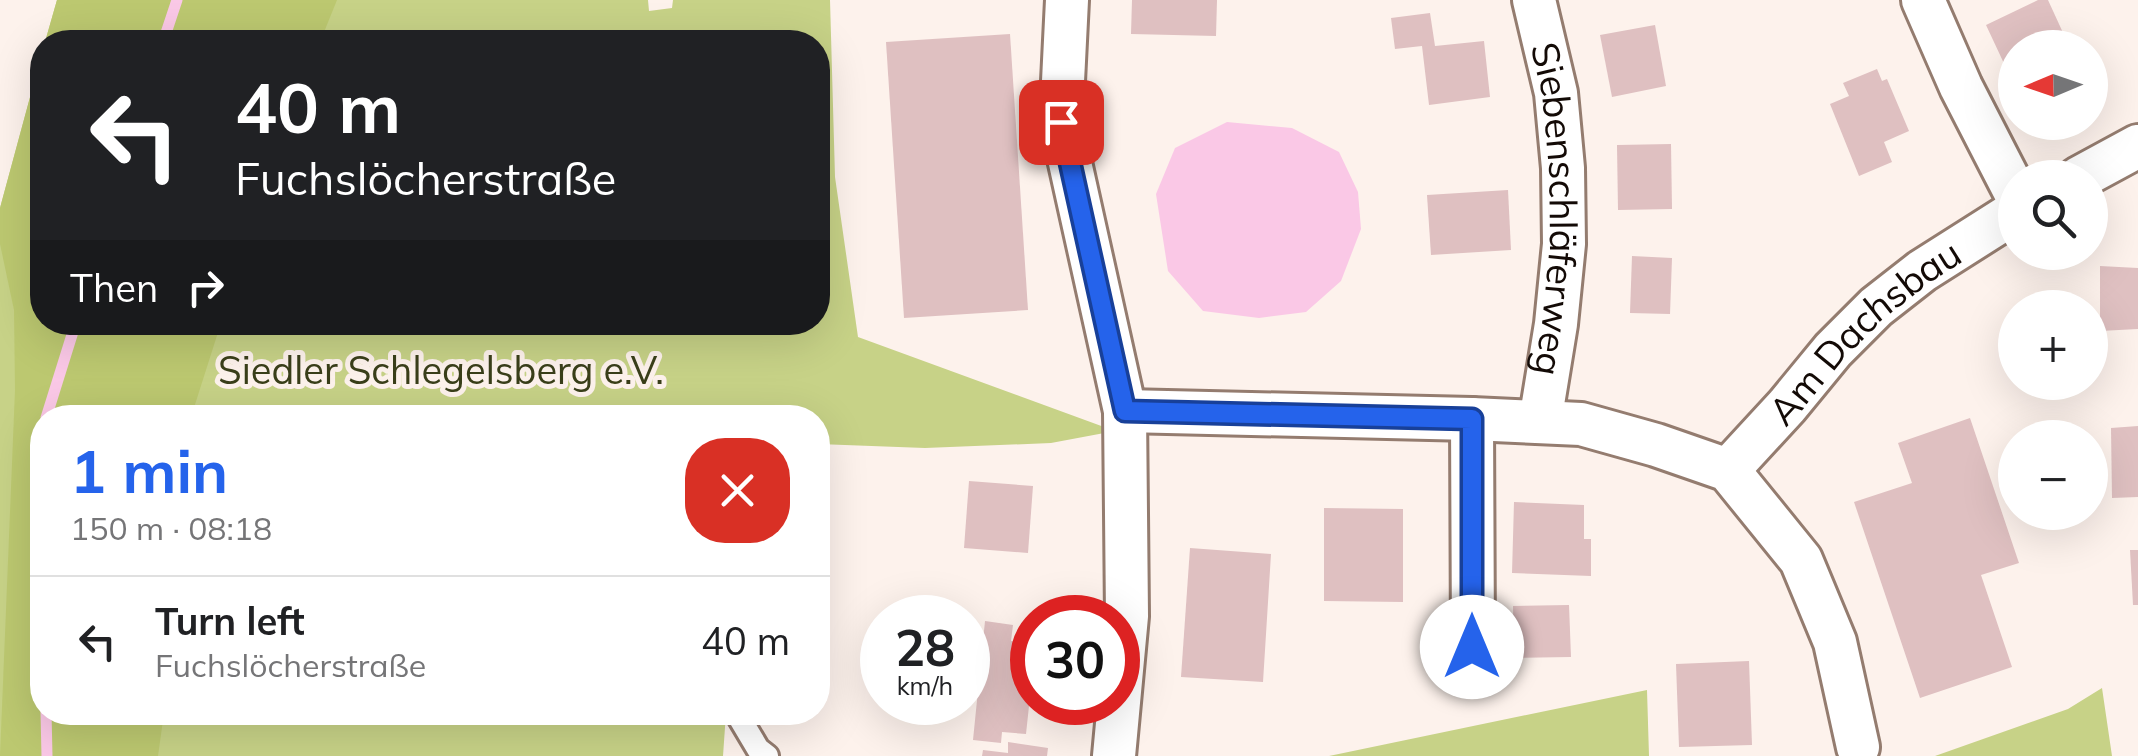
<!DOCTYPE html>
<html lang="en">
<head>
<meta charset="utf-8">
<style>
  body { margin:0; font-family:Mulish,sans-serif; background:#f2f2f2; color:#202124; height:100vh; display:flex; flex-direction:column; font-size:38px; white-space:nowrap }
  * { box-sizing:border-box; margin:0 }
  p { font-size:32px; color:#757577 }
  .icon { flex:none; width:55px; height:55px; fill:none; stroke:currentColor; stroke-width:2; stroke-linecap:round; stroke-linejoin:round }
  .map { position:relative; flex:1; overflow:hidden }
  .sheet { position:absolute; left:30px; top:405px; width:800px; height:320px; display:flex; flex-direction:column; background:#fff; border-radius:40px; box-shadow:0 10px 40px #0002 }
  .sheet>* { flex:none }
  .guide { position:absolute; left:30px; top:30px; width:800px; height:305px; border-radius:40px; box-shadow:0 10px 40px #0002; background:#202124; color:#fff; overflow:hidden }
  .needle { width:65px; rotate:268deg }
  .controls { position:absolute; left:1998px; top:30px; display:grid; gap:20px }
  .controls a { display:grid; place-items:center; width:110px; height:110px; border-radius:50%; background:#fff; box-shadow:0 10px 40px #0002; font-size:50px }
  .speed { position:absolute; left:860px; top:595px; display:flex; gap:20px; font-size:50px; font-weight:700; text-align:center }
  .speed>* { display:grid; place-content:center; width:130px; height:130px; border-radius:50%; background:#fff; box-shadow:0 10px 40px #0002; line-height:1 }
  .speed small { font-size:25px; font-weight:400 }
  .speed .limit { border:15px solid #d22; background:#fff; color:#111 }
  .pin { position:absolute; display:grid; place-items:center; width:85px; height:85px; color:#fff; margin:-42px; border-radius:20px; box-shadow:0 5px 15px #0006 }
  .me { position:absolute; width:110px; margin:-55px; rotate:0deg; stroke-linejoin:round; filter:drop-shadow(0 0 8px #0008) }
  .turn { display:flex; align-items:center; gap:35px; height:210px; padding:0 40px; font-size:45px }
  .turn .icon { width:130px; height:130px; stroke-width:2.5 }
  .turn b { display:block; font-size:70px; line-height:85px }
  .then { display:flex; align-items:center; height:95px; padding:0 40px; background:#0003; gap:20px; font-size:38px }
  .round { display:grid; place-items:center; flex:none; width:105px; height:105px; border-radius:40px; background:#f2f2f2 }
  .head { display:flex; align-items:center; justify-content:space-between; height:170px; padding:0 40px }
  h1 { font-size:60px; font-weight:700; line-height:75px; color:#2563eb }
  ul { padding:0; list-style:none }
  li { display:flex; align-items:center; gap:30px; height:130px; padding:0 40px; border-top:2px solid #e0e0e0 }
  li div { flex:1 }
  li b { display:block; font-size:38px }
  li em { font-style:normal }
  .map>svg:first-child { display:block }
</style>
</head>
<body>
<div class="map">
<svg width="2138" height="756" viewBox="0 0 2138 756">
  <rect width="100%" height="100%" fill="#fdf2ec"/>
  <g fill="#c7d287">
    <path d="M57,0H648L649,11L672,8L673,0H830L835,177L858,337L1115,431L1051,443L925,448L818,444V418H42V712L726,713L723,756H0V208L42,53V322H818V42H45Z"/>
    <path d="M2102,688L2112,756H1935L2068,709Z"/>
    <path d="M1647,690L1649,756H1329Z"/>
  </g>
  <g fill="#bcc870">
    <path d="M57,0H337L320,42H45Z"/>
    <path d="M42,53V322L221,323L191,417L42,418V712L164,713L158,756H0L15,390L14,310L0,244V208Z"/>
  </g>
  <path fill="#fac8e6" d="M1227,122L1292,128L1339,152L1358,192L1361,229L1341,281L1306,312L1259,318L1203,311L1168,271L1156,194L1175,148Z"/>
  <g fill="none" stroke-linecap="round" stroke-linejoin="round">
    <g stroke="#fac8e6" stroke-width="11">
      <path d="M163,42L177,0"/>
      <path d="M46,418L76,322"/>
      <path d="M42,429V464"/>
      <path d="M46,712L47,756"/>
    </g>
  </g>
  <g fill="#dfc0c1">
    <path d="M1132,0H1217L1216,36L1131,34Z"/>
    <path d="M2038,0H2048L2070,48H2015V87L1986,25Z"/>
    <path d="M1430,13L1435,46L1484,41L1490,97L1429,105L1422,46L1395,49L1391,18Z"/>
    <path d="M1655,25L1666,86L1612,97L1600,35Z"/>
    <path d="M1010,34L1028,310L904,318L886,42Z"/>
    <path d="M1877,69L1882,81L1887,79L1909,131L1884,142L1892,162L1859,176L1830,104L1849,96L1843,83Z"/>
    <path d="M1671,144L1672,209L1618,210L1617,145Z"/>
    <path d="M1508,190L1511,250L1431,255L1427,195Z"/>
    <path d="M1632,256L1672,258L1670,314L1630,313Z"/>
    <path d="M2100,266L2138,268V329L2100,331Z"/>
    <path d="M1970,418L2019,563L1981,575L2012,667L1920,698L1854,502L1912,483L1898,443Z"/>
    <path d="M2138,426V497L2112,498L2111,428Z"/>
    <path d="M969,481L1033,486L1028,553L964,548Z"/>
    <path d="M1514,502L1584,505V539H1591V576L1512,573Z"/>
    <path d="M1324,508L1403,509V602L1324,601Z"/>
    <path d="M1190,548L1271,554L1263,682L1181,677Z"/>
    <path d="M2130,550H2138V605H2133Z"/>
    <path d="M1569,605L1571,657L1514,658L1513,606Z"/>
    <path d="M873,621H882V678H871Z"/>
    <path d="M985,621L1013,625L1011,641L1032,644V678L1026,734L1002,732L1001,743L973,740Z"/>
    <path d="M1749,661L1752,745L1679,747L1676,664Z"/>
    <path d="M1008,742L1048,748L1047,756H982L983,750L1008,753Z"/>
  </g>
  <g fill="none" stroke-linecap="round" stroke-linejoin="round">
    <g stroke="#947c6f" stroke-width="28">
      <path id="service" d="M736,712L758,749L767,756"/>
    </g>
    <g stroke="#947c6f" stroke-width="48">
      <g id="minor">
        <path d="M1067,0L1061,122L1125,411L1127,616L1114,756"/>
        <path id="s1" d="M1534,0L1556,93L1563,168L1564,244L1556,324L1540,422"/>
        <path d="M1923,0L1961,87L2015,192"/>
        <path d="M2079,178L2138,146"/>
        <path d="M1125,411L1472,419L1581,424L1656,445L1728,470L1801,560L1835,642L1858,747"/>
        <path d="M1472,419L1473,647"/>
        <path id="s2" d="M1728,470L1787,406L1833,350L1876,307L1922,271L2015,212"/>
      </g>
    </g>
    <use href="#service" stroke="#fff" stroke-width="22"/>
    <use href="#minor" stroke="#fff" stroke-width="42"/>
  </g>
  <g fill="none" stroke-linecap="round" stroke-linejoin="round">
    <g stroke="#184099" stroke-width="25">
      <path id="route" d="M1061,122L1125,411L1472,419V647"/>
    </g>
    <use href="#route" stroke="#2563eb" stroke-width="18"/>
  </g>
  <g text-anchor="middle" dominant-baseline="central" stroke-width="10" stroke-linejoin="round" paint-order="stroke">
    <g font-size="38" fill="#130a06" stroke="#fdf2ec">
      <text stroke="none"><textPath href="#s1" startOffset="212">Siebenschläferweg</textPath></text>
      <text stroke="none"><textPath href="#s2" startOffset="195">Am Dachsbau</textPath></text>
    </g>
    <g font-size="38" fill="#3a3f1a" stroke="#fdf2ec">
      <text x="441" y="370">Siedler Schlegelsberg e.V.</text>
    </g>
  </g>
</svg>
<div class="controls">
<a><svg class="needle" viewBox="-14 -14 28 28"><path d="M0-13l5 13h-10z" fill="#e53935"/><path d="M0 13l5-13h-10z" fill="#757577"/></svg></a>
<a><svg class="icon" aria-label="search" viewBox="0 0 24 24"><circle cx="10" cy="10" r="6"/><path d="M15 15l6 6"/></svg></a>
<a>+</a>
<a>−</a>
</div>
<div class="speed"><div>28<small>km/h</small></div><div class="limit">30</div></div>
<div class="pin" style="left:1061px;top:122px;background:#d93025"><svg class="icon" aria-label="arrive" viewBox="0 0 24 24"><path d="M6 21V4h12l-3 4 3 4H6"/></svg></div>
<svg class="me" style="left:1472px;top:647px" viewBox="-20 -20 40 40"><circle r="19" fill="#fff"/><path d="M0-13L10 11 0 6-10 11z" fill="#2563eb"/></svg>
<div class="guide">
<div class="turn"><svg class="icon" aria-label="left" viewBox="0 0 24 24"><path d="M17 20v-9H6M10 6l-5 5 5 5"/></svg><div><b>40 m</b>Fuchslöcherstraße</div></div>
<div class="then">Then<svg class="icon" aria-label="right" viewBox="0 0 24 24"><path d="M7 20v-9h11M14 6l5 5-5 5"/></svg></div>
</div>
<section class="sheet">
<div class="head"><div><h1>1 min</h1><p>150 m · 08:18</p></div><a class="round" style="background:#d93025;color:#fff"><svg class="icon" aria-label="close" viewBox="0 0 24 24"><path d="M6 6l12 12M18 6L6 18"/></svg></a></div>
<ul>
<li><svg class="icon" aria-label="left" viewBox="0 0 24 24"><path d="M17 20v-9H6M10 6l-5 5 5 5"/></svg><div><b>Turn left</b><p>Fuchslöcherstraße</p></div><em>40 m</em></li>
</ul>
</section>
</div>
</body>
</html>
